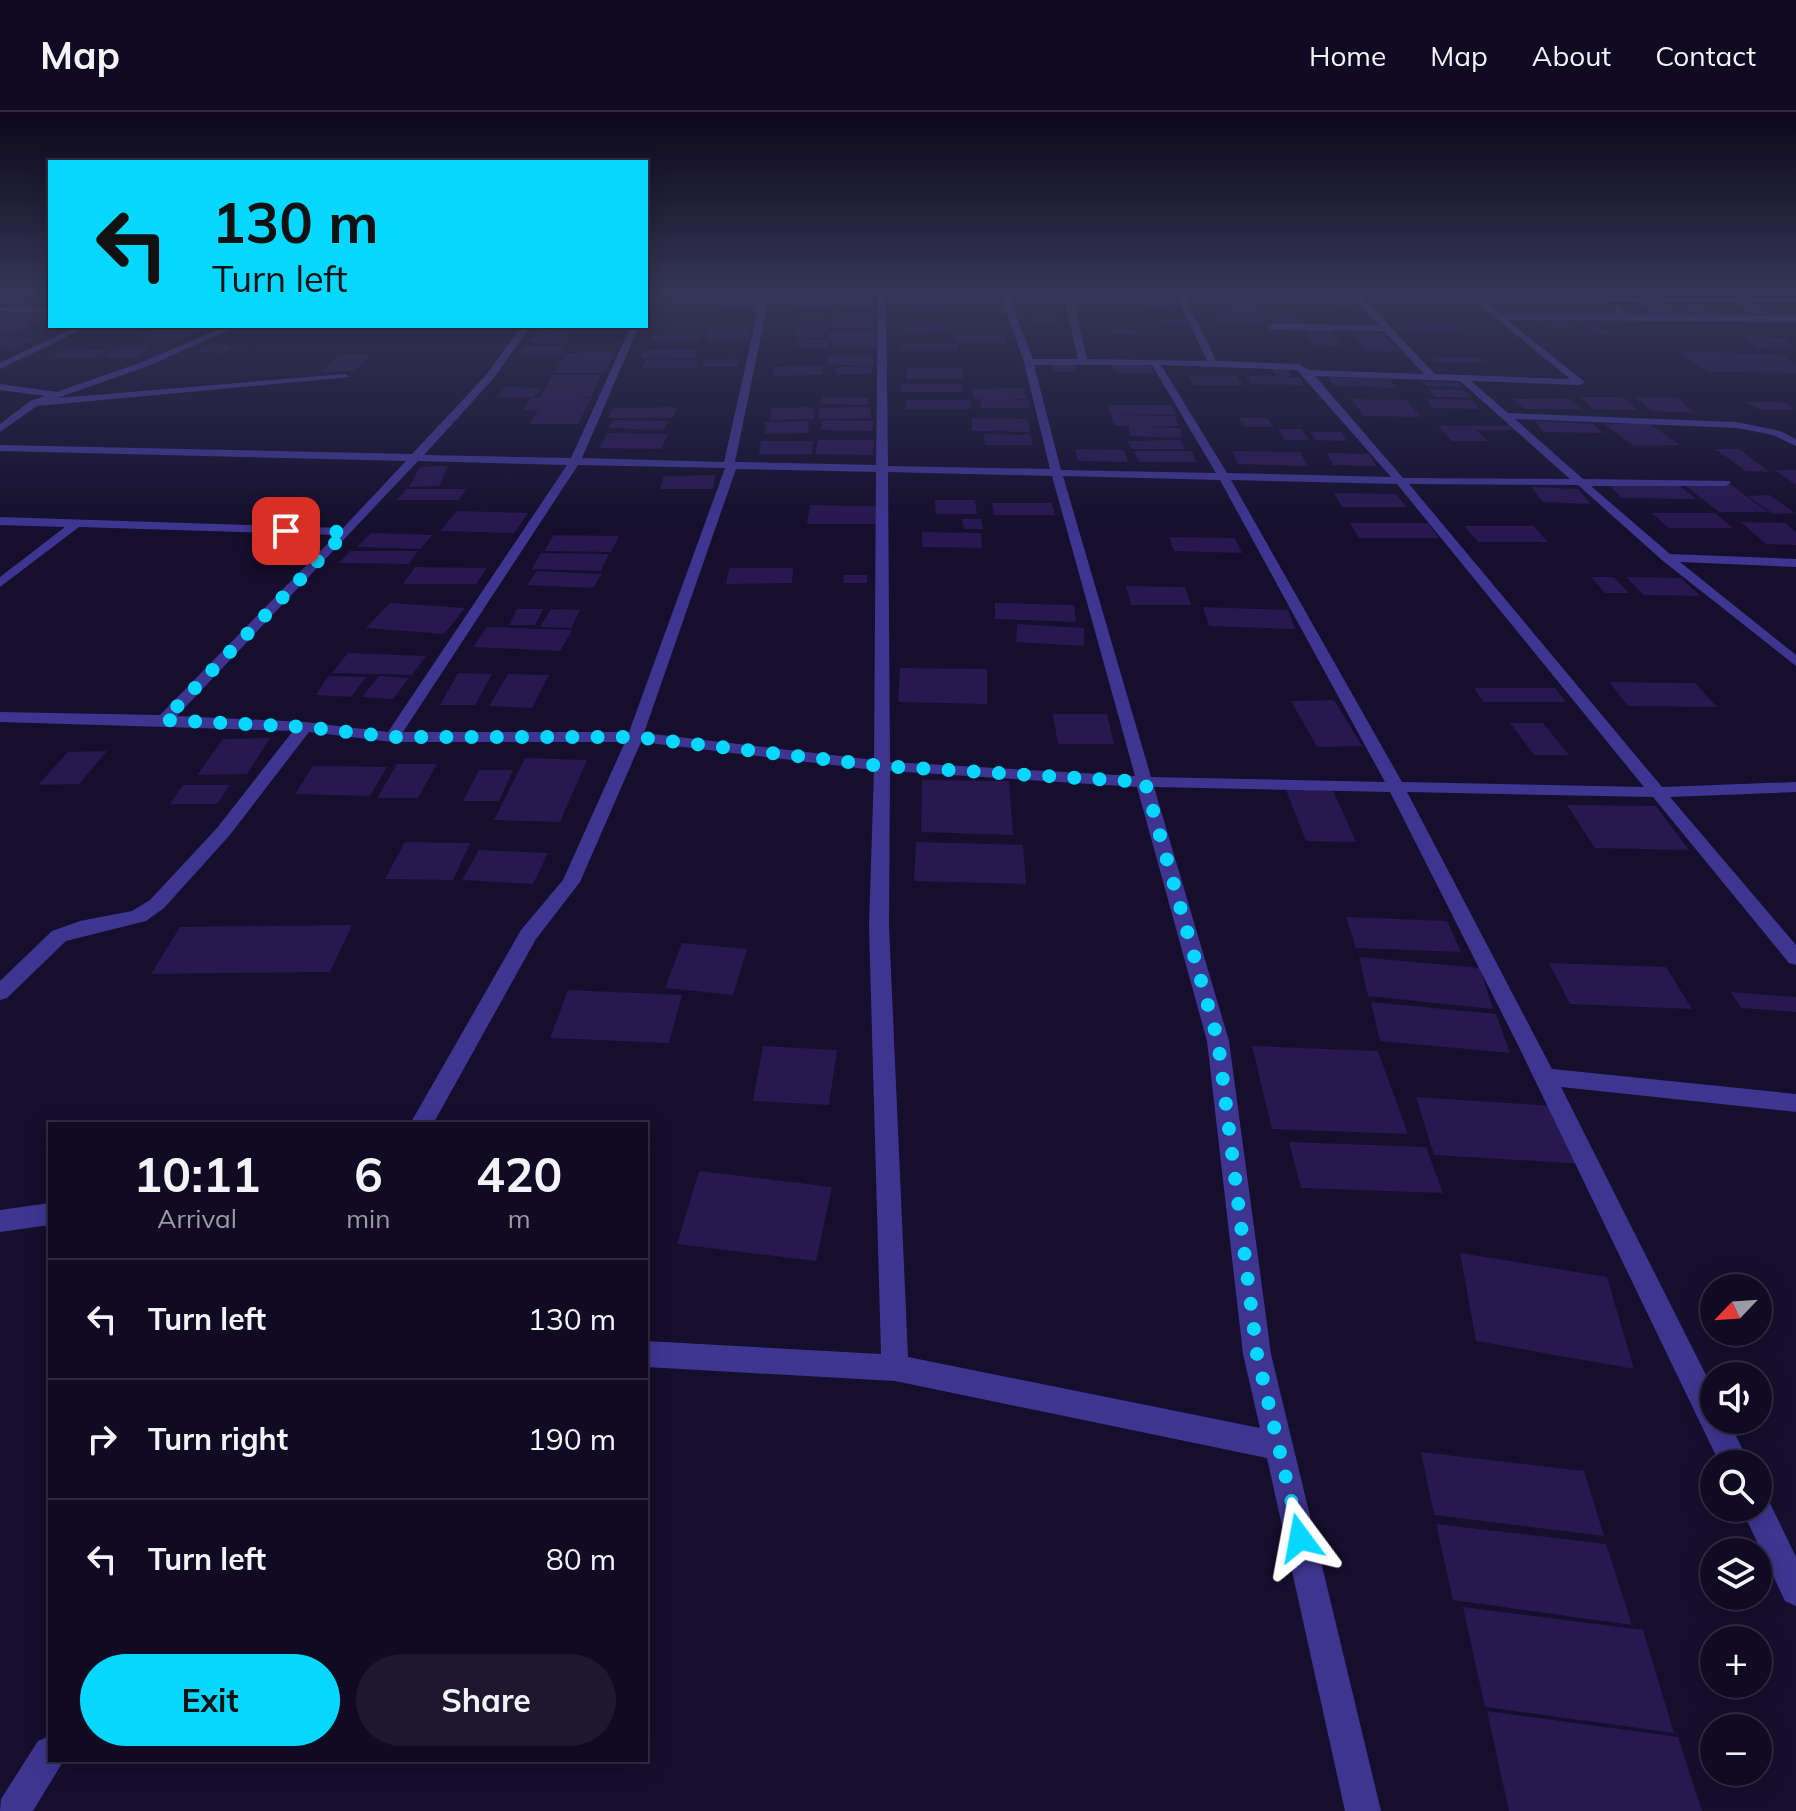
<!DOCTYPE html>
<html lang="en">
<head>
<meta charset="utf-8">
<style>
  body { margin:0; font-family:Mulish,sans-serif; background:#1e182f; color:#f1f3f6; height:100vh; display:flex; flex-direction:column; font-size:30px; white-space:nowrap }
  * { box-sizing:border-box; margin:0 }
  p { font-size:26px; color:#9c9aa5 }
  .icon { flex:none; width:44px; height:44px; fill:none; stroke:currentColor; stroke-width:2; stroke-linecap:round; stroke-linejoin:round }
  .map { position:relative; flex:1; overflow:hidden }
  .details { position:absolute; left:48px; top:1010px; width:600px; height:640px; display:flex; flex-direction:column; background:#100a22; border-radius:0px; box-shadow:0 4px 20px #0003,0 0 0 2px #302b40 }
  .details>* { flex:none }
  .banner { position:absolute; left:48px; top:48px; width:600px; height:168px; border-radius:0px; box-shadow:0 4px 20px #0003,0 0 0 2px #302b40; background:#06d7ff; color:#111; overflow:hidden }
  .needle { width:52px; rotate:245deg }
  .buttons { position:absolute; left:1700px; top:1162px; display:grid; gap:16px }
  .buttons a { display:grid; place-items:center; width:72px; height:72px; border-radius:50%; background:#100a22; box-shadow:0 4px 20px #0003,0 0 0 2px #302b40; font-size:40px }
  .pin { position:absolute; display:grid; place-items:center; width:68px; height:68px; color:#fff; margin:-34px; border-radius:16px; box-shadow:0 4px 12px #0006 }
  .me { position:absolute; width:88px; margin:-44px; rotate:347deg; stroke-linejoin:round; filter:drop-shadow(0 0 6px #0008) }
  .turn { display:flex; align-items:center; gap:28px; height:168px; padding:0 32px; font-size:36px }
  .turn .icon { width:104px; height:104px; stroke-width:2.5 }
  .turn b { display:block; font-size:56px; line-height:68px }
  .eta { display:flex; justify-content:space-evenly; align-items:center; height:136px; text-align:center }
  .eta b { font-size:48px; font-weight:700; line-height:56px }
  .cta { display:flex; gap:16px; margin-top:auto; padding:16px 32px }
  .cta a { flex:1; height:92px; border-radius:48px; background:#06d7ff; color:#111; font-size:32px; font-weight:700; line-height:92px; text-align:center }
  .cta a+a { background:#1e182f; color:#f1f3f6 }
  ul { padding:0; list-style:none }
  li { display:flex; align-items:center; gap:24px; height:120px; padding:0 32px; border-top:2px solid #302b40 }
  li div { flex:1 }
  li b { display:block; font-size:30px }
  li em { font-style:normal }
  header { display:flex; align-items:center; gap:48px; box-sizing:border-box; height:112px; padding:0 40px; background:#100a22; border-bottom:2px solid #302b40 }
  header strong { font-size:38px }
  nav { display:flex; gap:44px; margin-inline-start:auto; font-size:28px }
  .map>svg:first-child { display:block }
</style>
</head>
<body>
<header>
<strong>Map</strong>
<nav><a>Home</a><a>Map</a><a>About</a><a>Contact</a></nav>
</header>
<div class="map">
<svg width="1796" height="1699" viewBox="0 0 1796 1699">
  <rect width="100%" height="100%" fill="#150e2d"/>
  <g fill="#271850">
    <path d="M43,180H50V189L25,190Z"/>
    <path d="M901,180H925L927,188H903Z"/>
    <path d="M1149,180H1174L1177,187H1151Z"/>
    <path d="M1323,180H1345L1359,197H1337Z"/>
    <path d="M1227,188L1258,189L1261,194L1230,193Z"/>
    <path d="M1730,188L1750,189L1772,201H1751Z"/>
    <path d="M872,189L875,196L841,197L838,190Z"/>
    <path d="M830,190L831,197L792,198V191Z"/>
    <path d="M760,191L758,198H715L717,192Z"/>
    <path d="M1139,191H1173L1178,198H1143Z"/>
    <path d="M1635,191H1667L1685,203H1652Z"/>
    <path d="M1679,191H1701L1721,203H1698Z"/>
    <path d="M952,194L953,199L902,200V195Z"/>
    <path d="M1202,195H1253L1258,201L1247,202L1259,203L1265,211L1219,210L1214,201H1206Z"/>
    <path d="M1028,197H1048L1052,211H1032Z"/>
    <path d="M0,200L50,201V204L15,221H0Z"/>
    <path d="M1266,202H1291L1300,213H1274Z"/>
    <path d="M796,205H827V211H795Z"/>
    <path d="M873,205V216H832V206Z"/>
    <path d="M1158,207L1189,208L1191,215L1160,214Z"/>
    <path d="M1537,208H1568L1579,216H1548Z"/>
    <path d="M1396,211L1457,212L1465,220L1404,219Z"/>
    <path d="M1582,211H1596L1611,222H1597Z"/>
    <path d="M949,212L953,219L904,221L901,214Z"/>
    <path d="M543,214H579L572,223H551L571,225L564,232L527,231Z"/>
    <path d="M750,214L749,228H706L708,215Z"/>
    <path d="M795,215H826L822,226L796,227Z"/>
    <path d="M1111,216L1135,217L1136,223L1111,222Z"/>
    <path d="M1304,217H1330L1341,234L1314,233Z"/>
    <path d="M152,218H198L185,226L138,225Z"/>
    <path d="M828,220H876V235L833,236V227H827Z"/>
    <path d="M700,222L698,229L650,230L652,223Z"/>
    <path d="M1352,222H1383L1400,240L1368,239Z"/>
    <path d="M956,224H1005L1007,231H958Z"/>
    <path d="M0,225L38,226L13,238L0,237Z"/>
    <path d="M1743,225L1783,226L1796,237L1759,236Z"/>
    <rect x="798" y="228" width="30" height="8"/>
    <path d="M900,232H957V239H899Z"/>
    <path d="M209,233L235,234L223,241L196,240Z"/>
    <path d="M525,234H566L560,243L518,242Z"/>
    <path d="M117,236H151L138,245H103Z"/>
    <path d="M65,237L107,238L93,246H51Z"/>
    <path d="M643,238H698L696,246H641Z"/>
    <path d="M615,240L604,261H554L567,241Z"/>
    <path d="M1680,240L1780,242L1796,252V261L1708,260Z"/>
    <path d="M338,243H370L355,259L322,260Z"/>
    <path d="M828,244H874L873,254L827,253Z"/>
    <path d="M1431,245H1477L1483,251L1435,250Z"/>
    <path d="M647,247L698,248L694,256H642Z"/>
    <path d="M740,247L738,255H703L704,248Z"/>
    <path d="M1110,251H1149L1154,261H1114Z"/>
    <path d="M1050,252H1074L1077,260H1053Z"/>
    <path d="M823,254V263L774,264V255Z"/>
    <path d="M837,255H872V262L836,263Z"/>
    <path d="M906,256H962L963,267H906Z"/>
    <path d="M1271,256H1287L1291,264L1281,265H1300L1304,273L1250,272L1247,264H1276Z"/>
    <path d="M553,263H601L591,285H574L592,286L578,312H530L538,298H523L531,286H542L539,285Z"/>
    <path d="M1189,264H1237L1243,273H1194Z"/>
    <path d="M1328,265L1389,267L1396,276L1334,274Z"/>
    <path d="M1421,269L1457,270L1461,275L1426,274Z"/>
    <path d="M900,272H961L963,280H901Z"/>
    <path d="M505,275L542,276L534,285H497Z"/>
    <path d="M1023,276L1027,287L983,289L1028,288L1030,296H981L980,287H974L971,277Z"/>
    <path d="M1428,277L1463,278L1470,285H1435Z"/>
    <path d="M822,285L868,286L867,293L820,292Z"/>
    <path d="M1580,285H1622L1638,298L1594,297Z"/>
    <path d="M1635,285L1678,286L1695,301L1651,299Z"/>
    <path d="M1351,287L1406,288L1421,305L1364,304Z"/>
    <path d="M1426,287L1472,288L1479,297L1432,296Z"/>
    <path d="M1513,287H1569L1582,297H1525Z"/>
    <path d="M906,288H970L971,297H906Z"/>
    <path d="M1747,290H1783L1796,298H1760Z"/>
    <path d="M1108,293H1171L1176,302L1118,303L1175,304L1179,314L1145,315L1180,316L1182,326L1129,324V314H1115Z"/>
    <path d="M677,295L673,306H608L613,296Z"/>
    <path d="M813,295L814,307L771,308V296Z"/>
    <path d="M870,295L871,306L819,307V296Z"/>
    <path d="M972,306L1028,307L1030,320L972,319Z"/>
    <path d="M1238,306H1267L1273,315H1244Z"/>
    <path d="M614,308L668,309L663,318L608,316Z"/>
    <path d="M823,308L874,309L872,319L821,318Z"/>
    <path d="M808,309L809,321L765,322V310Z"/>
    <path d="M1535,309L1592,311L1603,321L1544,320Z"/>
    <path d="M1648,311L1680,333L1634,334L1604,312Z"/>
    <path d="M1438,314H1510L1514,318H1476L1488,329H1452Z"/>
    <path d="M1278,317H1302L1309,328H1285Z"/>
    <path d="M1310,320H1341L1347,329L1316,328Z"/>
    <path d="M607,321L668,322L661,337L599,336Z"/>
    <path d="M983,322L1030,323L1033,333H985Z"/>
    <path d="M818,328H874L873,343L815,342Z"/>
    <path d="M1180,328L1185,337H1132L1127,329Z"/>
    <path d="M761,329H813L812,342H759Z"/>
    <path d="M1075,337L1124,338L1128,350L1078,349Z"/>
    <path d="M1715,337H1739L1770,360L1746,359Z"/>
    <path d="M1134,339H1192L1197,350H1139Z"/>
    <path d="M1232,339L1300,340L1308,354L1238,352Z"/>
    <path d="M1327,341L1369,342L1376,354L1333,353Z"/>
    <path d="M448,354L439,374L409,375L420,355Z"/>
    <path d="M1775,358H1796V373Z"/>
    <path d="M716,363L713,377H660L664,364Z"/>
    <path d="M1608,372L1680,374L1696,387L1622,386Z"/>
    <path d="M1683,372H1730L1768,400H1719Z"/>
    <path d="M1531,375L1578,377L1591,392L1543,390Z"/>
    <path d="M406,377H466L459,388H397Z"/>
    <path d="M1334,381L1396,382L1406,395H1342Z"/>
    <path d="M1769,383L1795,401L1773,402L1748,384Z"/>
    <path d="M935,388H975L977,402H936Z"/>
    <path d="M992,391H1052L1055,403H994Z"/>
    <path d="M810,393L880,394V412H807Z"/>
    <path d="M457,399L528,401L514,421L440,419Z"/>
    <path d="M1652,401H1715L1733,416H1669Z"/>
    <path d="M962,407H981L983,417H964Z"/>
    <path d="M1741,410L1786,411L1796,420V433L1766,432Z"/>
    <path d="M1350,411H1428L1439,426H1359Z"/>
    <path d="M1464,414H1533L1548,430H1478Z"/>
    <path d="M922,420L981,421L982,436L922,435Z"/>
    <path d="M371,421L433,423L420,437L357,435Z"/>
    <path d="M554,423L619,424L611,440L544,439Z"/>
    <path d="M1169,425L1235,426L1242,441L1174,439Z"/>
    <path d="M350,439H418L409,452L339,451Z"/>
    <path d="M541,441L609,442L601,459L532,457Z"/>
    <path d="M415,455L487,456L476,472H403Z"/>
    <path d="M729,456H793L792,471L726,472Z"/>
    <path d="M537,459L602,462L593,476L527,473Z"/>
    <path d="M844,463H867V471H843Z"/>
    <path d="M1591,465H1614L1629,481H1605Z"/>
    <path d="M1626,465L1681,466L1700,484L1644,483Z"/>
    <path d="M1126,474L1185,475L1191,493H1131Z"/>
    <path d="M390,491L465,496L444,522L366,516Z"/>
    <path d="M995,491L1074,493L1076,510L995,507Z"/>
    <path d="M1203,495L1288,498L1295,517L1209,514Z"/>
    <path d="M517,497H543L535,513H509Z"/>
    <path d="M551,497L580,498L571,516L540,515Z"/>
    <path d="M1017,512L1084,516V534L1016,530Z"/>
    <path d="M487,515L572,518L560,539L473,535Z"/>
    <path d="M348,541L426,544L412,563L332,561Z"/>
    <path d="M900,556L987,557V592L898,590Z"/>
    <path d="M458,561L492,562L475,593H440Z"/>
    <path d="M508,562L549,563L532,596L489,594Z"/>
    <path d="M328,564L366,565L351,585L316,583Z"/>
    <path d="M379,564L409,566L393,587L362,585Z"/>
    <path d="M1609,570L1695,571L1717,595L1628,594Z"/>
    <path d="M1474,576H1555L1566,590H1483Z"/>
    <path d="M1334,588L1362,634L1317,635L1291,589Z"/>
    <path d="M1053,602H1107L1114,632H1058Z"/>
    <path d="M1510,611H1543L1569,643H1534Z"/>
    <path d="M270,626L247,662L197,663L223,627Z"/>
    <path d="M107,639L79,672L38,673L68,640Z"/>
    <path d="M525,646L587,648L560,710L494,708Z"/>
    <path d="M397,652H437L418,686H377Z"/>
    <path d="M313,654L387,655L370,684L295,682Z"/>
    <path d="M479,658H513L499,689H463Z"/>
    <path d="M922,668L1009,669L1013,723L921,720Z"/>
    <path d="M183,673H230L217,692H170Z"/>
    <path d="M1284,673L1331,674L1356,730L1306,729Z"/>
    <path d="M1567,693L1656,694L1689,738L1595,736Z"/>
    <path d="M405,730L470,731L453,768L385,767Z"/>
    <path d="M916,730L1023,733L1026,772L914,769Z"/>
    <path d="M479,738L548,741L533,772L462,768Z"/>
    <path d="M1346,805L1447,809L1461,840L1356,836Z"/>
    <path d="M352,813L330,860L151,862L180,815Z"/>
    <path d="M682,831L747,837L733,883L665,876Z"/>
    <path d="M1359,845L1480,856L1493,897L1368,884Z"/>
    <path d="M1549,851L1666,855L1692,897L1570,892Z"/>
    <path d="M568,878L682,883L669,931L550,926Z"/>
    <path d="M1731,880L1796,885V900L1741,896Z"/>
    <path d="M1371,890L1496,902L1510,941L1380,929Z"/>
    <path d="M763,934L837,938L829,993L753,989Z"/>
    <path d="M1252,934L1378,939L1408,1022L1272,1017Z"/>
    <path d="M1416,985L1554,994L1585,1052L1434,1043Z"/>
    <path d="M1289,1030L1426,1035L1443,1081L1301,1076Z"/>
    <path d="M699,1059L832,1075L816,1149L677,1132Z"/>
    <path d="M1460,1141L1607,1165L1634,1257L1476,1229Z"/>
    <path d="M1421,1340L1584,1359L1604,1424L1434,1403Z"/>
    <path d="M1436,1412L1606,1432L1632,1513L1453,1488Z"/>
    <path d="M1463,1495L1643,1518L1674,1621L1485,1595Z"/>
    <path d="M1487,1599L1678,1625L1702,1699H1509Z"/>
  </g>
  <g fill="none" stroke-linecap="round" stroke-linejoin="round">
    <g fill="#3e3591" fill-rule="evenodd">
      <path d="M658,180H667L646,194V188Z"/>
      <path d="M762,180H770L735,350L876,353L878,180H886L888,354L1050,357L1024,250L999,180H1007L1033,247H1078L1063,180H1071L1087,247L1207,249L1175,180H1183L1216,249L1299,252L1309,258L1424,262L1384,219L1271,218L1267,215L1271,212L1379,213L1349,180H1357L1435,262L1570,267L1464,180H1473L1501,202H1618L1613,198L1617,196L1628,203L1796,204V210L1507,208L1585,270L1580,273L1471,269L1508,301L1737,310L1780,319L1796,327V334L1773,323L1737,316L1515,307L1583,367L1729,369L1731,371L1725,374H1591L1670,442L1796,447V455L1680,450L1796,543V554L1663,449L1578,373L1409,372L1662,675L1796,670V680L1670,685L1796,833V853L1789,851L1653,685L1407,680L1552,957L1796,982V1000L1561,975L1714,1279V1308H1728L1750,1352H1720L1518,933L1390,680L1154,675L1229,929L1271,1242L1381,1699H1345L1267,1346L895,1269L646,1255V1229L881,1242L869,814L874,658L641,630L580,770L536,827L433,1012H410L521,818L563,768L625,630H392L309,620L229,724L164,796L146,809L66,829L7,886L0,888V869L52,819L80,809L132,799L150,788L217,716L293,619L0,610V600L160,603L336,423L79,415L0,475V465L65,415L0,413V405L343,416L406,349L0,339V333L412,342L486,263L522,214H531L493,267L424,343L571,346L631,214H639L582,346L724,350ZM1034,253H1152L1216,361L1061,358ZM1161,253L1297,258L1391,365L1227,361ZM1315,264L1460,269L1570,367L1403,366ZM418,349L567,353L388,620L305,610L177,604ZM578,353L725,356L629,620H403ZM736,357L876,360L874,648L644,621ZM888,360L1052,364L1135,664L890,650ZM1063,364L1220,368L1385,670L1151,665ZM1231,368L1397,372L1644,675L1402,670ZM890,659L1137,675L1207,929L1243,1242L1260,1316L908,1245L889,814Z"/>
      <path d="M1604,185L1796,187V191L1601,189Z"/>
      <path d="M0,195L50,197V201L0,199Z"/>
      <path d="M78,214H89L0,257V251Z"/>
      <path d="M227,214H238L148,254L57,286L345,262L350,265L37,294L0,320V312L30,289L45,284L0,278V272L57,280L142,250Z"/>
      <path d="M50,1091V1113L0,1120V1098Z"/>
      <path d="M1758,1382L1767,1385L1796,1445V1494L1785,1489L1741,1396H1758Z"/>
      <path d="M50,1624V1648H64L33,1699H0L1,1687L38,1629Z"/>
    </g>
  </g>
  <linearGradient id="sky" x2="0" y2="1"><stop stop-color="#0c0819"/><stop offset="0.43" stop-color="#353657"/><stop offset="1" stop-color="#353657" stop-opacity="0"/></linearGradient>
  <rect width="1796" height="418" fill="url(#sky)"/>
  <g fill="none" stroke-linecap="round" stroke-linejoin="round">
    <path stroke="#06d7ff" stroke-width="14" stroke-dasharray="0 25.2" d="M286,419L346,420L164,608L305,615L392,625H635L882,654L1145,670L1218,929L1257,1242L1300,1426"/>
  </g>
</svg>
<div class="buttons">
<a><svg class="needle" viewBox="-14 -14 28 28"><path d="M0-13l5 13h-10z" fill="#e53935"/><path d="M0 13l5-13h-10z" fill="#9c9aa5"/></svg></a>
<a><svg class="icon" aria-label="sound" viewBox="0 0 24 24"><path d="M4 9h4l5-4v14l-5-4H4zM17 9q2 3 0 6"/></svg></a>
<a><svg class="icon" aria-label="search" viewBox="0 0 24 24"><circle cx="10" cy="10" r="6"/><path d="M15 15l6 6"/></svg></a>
<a><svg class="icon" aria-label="layers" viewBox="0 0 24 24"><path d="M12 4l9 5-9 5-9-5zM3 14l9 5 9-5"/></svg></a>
<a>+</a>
<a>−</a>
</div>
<div class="pin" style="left:286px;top:419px;background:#d93025"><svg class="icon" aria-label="arrive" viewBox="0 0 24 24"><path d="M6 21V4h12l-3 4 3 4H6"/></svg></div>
<svg class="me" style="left:1300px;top:1426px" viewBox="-20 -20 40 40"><path d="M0-17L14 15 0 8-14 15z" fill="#06d7ff" stroke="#fff" stroke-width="4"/></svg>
<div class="banner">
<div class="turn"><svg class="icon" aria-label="left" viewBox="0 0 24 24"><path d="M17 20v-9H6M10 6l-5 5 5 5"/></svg><div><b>130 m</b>Turn left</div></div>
</div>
<section class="details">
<div class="eta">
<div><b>10:11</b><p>Arrival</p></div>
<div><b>6</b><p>min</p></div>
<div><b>420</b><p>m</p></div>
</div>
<ul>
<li><svg class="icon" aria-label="left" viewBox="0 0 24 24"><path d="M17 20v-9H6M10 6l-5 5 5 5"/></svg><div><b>Turn left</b></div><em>130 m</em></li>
<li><svg class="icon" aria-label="right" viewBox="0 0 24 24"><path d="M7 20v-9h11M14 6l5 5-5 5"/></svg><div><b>Turn right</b></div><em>190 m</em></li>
<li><svg class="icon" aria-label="left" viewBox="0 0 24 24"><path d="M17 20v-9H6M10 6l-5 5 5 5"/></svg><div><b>Turn left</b></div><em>80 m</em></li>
</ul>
<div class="cta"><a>Exit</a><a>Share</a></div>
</section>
</div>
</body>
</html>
